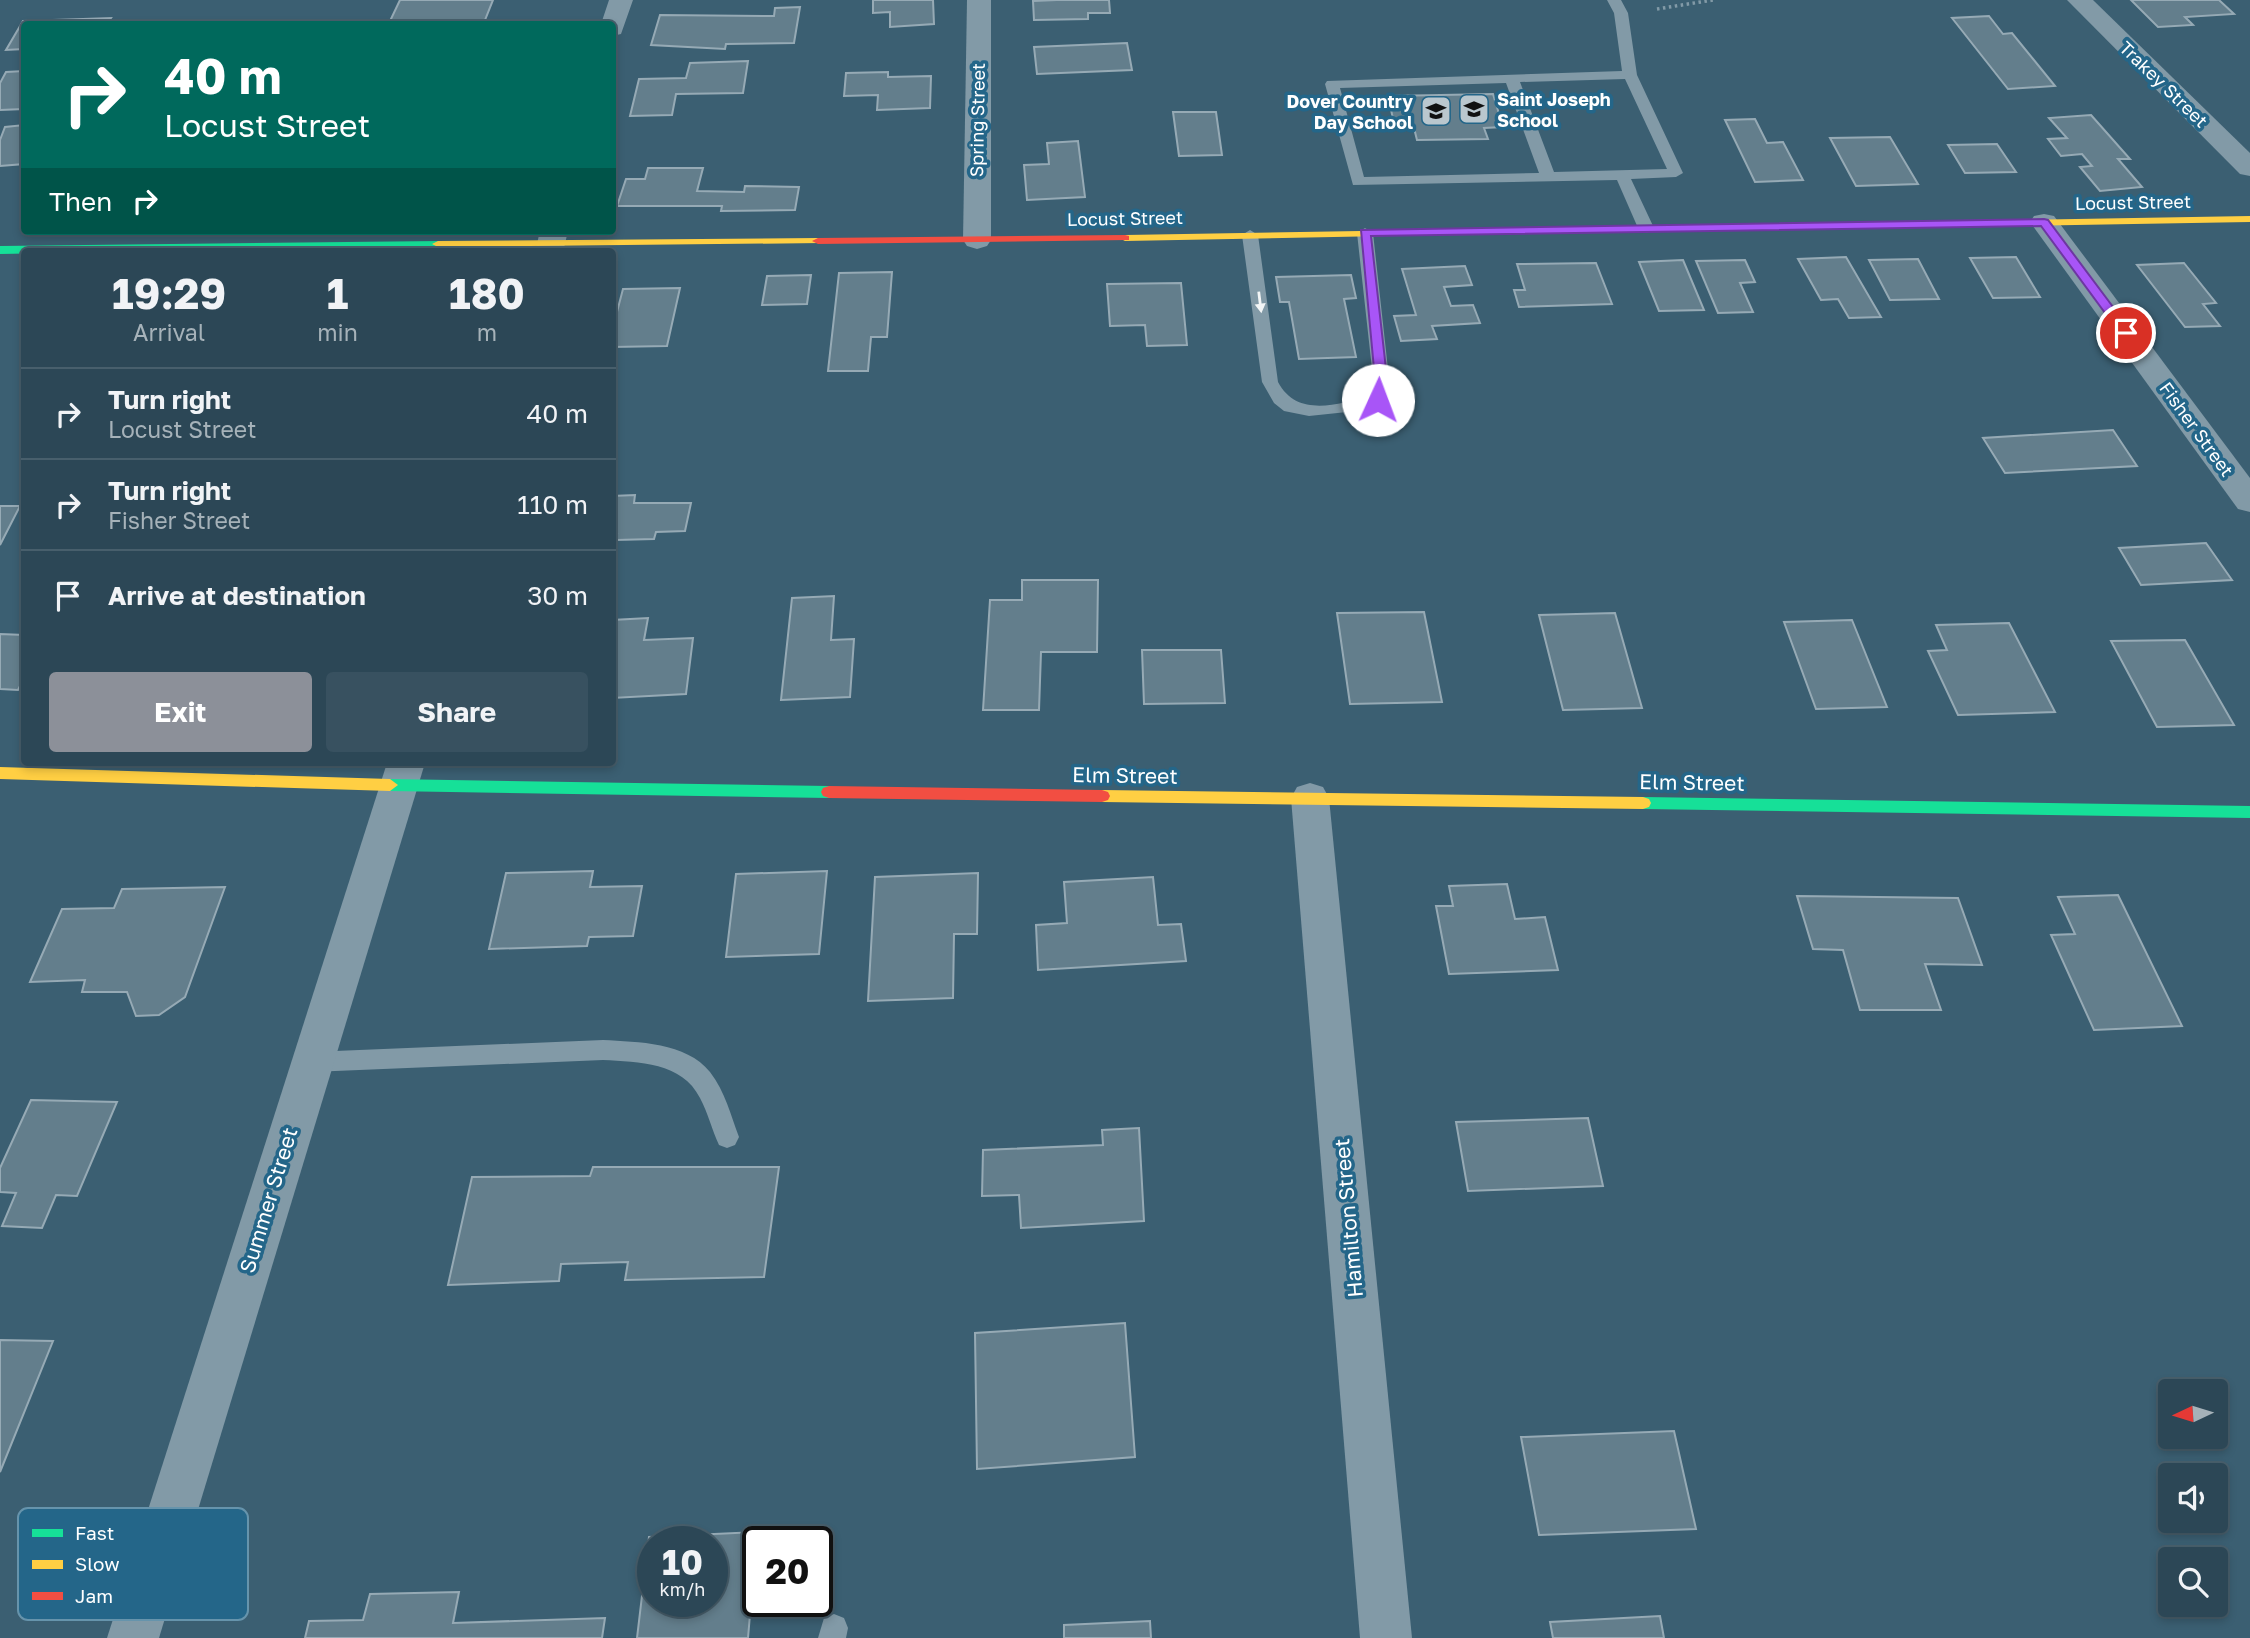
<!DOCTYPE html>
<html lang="en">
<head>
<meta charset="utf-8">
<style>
  body { margin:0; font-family:"Golos Text",sans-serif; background:#385160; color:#f1f3f6; height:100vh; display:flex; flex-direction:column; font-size:26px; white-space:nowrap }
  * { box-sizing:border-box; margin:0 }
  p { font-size:23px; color:#a6b2b9 }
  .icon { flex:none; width:38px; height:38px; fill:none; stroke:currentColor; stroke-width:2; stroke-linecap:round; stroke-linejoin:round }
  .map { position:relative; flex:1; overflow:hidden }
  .panel { position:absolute; left:21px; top:248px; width:595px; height:518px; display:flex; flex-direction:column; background:#2c4756; border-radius:7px; box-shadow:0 4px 10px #0003,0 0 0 2px #485f6c }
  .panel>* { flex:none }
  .guide { position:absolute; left:21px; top:21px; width:595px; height:214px; border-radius:7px; box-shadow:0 4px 10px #0003,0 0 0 2px #485f6c; background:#00695c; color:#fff; overflow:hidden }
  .needle { width:46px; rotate:266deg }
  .tools { position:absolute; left:2158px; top:1379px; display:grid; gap:14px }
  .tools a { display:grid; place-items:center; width:70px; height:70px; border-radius:7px; background:#2c4756; box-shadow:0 4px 10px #0003,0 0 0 2px #485f6c; font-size:35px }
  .speed { position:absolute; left:637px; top:1526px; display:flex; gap:14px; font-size:35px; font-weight:700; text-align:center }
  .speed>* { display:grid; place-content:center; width:91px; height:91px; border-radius:50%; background:#2c4756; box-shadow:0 4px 10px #0003,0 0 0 2px #485f6c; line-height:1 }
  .speed small { font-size:18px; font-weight:400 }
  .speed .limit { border:4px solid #111; border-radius:10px; background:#fff; color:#111 }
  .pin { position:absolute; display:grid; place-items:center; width:60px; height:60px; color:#fff; margin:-30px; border:4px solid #fff; border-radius:50%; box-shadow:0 2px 7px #0007 }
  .me { position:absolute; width:77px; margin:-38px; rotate:2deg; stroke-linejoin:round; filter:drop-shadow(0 0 5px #0008) }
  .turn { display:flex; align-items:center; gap:24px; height:147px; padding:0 28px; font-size:32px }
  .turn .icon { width:91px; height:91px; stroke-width:2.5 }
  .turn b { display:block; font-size:49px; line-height:60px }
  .then { display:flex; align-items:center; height:66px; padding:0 28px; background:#0003; gap:14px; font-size:26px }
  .eta { display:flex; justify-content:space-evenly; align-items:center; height:119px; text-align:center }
  .eta b { font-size:42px; font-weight:700; line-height:49px }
  .action { display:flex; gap:14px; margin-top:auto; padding:14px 28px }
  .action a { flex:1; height:80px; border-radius:7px; background:#8c9099; color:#fff; font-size:28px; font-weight:700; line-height:80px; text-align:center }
  .action a+a { background:#385160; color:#f1f3f6 }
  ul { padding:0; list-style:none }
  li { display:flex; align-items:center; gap:21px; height:91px; padding:0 28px; border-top:2px solid #485f6c }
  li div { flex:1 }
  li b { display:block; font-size:26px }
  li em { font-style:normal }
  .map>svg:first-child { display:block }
</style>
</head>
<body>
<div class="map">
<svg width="2250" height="1638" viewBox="0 0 2250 1638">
  <rect width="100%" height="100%" fill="#3b5f72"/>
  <g fill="#637e8c" stroke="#96aab5" stroke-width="2" fill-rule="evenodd">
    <path d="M400,0H493L485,20L390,21Z"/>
    <path d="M873,0H933L934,24L890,27V12L873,13Z"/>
    <path d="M1057,0H1109L1110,13H1088V19L1034,20L1033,1Z"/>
    <path d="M2131,0H2219L2234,14L2185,17L2193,25L2158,27Z"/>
    <path d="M800,7L794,43L726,44L725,49L651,45L660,15L774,16L775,8Z"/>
    <path d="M1989,16L2003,34L2012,33L2055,86L2008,89L1952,18Z"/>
    <path d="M111,18L107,24H24V49L6,50L23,21Z"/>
    <path d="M1127,43L1132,70L1037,74L1034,47Z"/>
    <path d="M748,61L743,93L676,94L672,115L630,116L639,79L686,78L690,63Z"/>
    <path d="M24,71V109L0,110V83L6,72Z"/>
    <path d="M888,72V77L931,76L930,108L877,110L878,95L844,96L846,73Z"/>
    <path d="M1493,94L1503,127L1484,128L1488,139L1417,140L1414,128H1395L1388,96Z"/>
    <path d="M1173,112H1216L1222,155L1179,156Z"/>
    <path d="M2091,115L2130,159H2118L2142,187L2100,191L2080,167L2092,166L2082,154L2061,156L2048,139L2067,138L2049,118Z"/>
    <path d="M1755,119L1767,143L1783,142L1803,180L1755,182L1725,120Z"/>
    <path d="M24,125V164L0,166V140L5,127Z"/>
    <path d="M1890,137L1918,184L1856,186L1830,138Z"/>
    <path d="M1078,141L1085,197L1027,200L1024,165L1049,164L1047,143Z"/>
    <path d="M1997,144L2016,172L1965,173L1948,145Z"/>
    <path d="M648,168H703L697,191L744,192L745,186L799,187L795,210L721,211L722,206H617L626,179H645Z"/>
    <path d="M1846,257L1881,317L1849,318L1838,299L1821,300L1798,259Z"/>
    <path d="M2016,257L2040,297L1993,298L1970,258Z"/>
    <path d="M1918,259L1939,299L1890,300L1869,260Z"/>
    <path d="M1683,260L1704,310L1659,311L1639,262Z"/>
    <path d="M1745,260L1755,282L1740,283L1753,312L1718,313L1696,261Z"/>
    <path d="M1596,263L1612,304L1519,307L1514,290H1525L1517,264Z"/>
    <path d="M2184,263L2216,303L2203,304L2220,326L2185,327L2137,265Z"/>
    <path d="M1465,266L1472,285L1444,287L1451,306L1473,305L1480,323L1432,326L1437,339L1401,341L1394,316L1416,315L1402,269Z"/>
    <path d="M892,272L887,337H871L868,371H828L839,273Z"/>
    <path d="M811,275L807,304L762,305L767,276Z"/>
    <path d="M1351,275L1356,298L1344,299L1356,357L1299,359L1289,302H1280L1276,277Z"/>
    <path d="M1181,283L1187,345L1147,346L1145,325L1110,326L1107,284Z"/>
    <path d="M680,288L667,346L612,347V331L623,289Z"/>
    <path d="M2113,430L2137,466L2005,473L1983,438Z"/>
    <path d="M635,495L634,503H691L685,531L656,532L654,539L616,540L617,534H612V496Z"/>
    <path d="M0,506H20L0,545Z"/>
    <path d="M2206,543L2232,580L2141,585L2119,548Z"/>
    <path d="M1022,580H1098L1097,652H1041L1039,710H983L990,600H1022Z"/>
    <path d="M834,596L831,640L854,639L850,697L781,700L792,598Z"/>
    <path d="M1424,612L1442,702L1350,704L1337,613Z"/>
    <path d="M1615,613L1642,708L1563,710L1539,615Z"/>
    <path d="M648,618L644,640L693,638L686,694L612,698V620Z"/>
    <path d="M1852,620L1887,707L1816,709L1784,622Z"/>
    <path d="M2009,623L2055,712L1958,715L1928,651L1947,650L1936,625Z"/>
    <path d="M0,634L24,635V678L18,690L0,689Z"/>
    <path d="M2185,640L2234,725L2157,727L2111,641Z"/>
    <path d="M1142,650H1221L1225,703L1144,704Z"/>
    <path d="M593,871L590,887L642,886L633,936L589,937L587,946L489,949L506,873Z"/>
    <path d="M827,871L819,954L726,957L736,874Z"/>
    <path d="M978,873L977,934H954L953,998L868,1001L875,877Z"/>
    <path d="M1153,877L1158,925L1181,924L1186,961L1038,970L1036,925L1067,923L1064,882Z"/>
    <path d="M1507,884L1515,919L1545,917L1558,970L1449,974L1436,906H1453L1449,886Z"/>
    <path d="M225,887L185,997L159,1015L136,1016L127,992H82L85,980L30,982L62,909L114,908L122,889Z"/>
    <path d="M2118,895L2182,1026L2094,1030L2051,935L2075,934L2058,897Z"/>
    <path d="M1797,896L1958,898L1982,965L1925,964L1941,1010H1860L1843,950L1813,949Z"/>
    <path d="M31,1100L117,1102L77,1196L56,1195L42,1228L2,1226L16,1193L0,1192V1168Z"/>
    <path d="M1588,1118L1603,1186L1468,1191L1456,1122Z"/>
    <path d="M1139,1128L1144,1221L1021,1228L1019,1195L982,1196L983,1150L1103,1145L1102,1130Z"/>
    <path d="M593,1167H779L764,1277L625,1280L628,1262L561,1264L559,1281L448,1285L472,1177L590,1176Z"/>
    <path d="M1125,1323L1135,1457L977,1469L975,1333Z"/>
    <path d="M0,1340L53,1341L0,1472Z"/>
    <path d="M1674,1431L1696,1529L1539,1535L1521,1437Z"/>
    <path d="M757,1532L748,1638H637L649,1537ZM653,1542H712V1601H653Z"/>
    <path d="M459,1592L453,1623L605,1618L602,1638H305L309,1621L363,1620L370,1594Z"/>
    <path d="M1660,1616L1664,1638H1553L1550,1622Z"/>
    <path d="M1150,1621L1151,1638H1064V1625Z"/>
  </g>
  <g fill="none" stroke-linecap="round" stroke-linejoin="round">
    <path stroke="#829aa7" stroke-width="3.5" stroke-dasharray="2.5 3.5" stroke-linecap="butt" d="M1657,9L1713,0"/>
    <g fill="#829aa7" fill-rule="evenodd">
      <path d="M1607,0H1621L1628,13L1637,75L1683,173L1676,177L1631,179L1654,228L1651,231L1646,233L1638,228L1617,180L1353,185L1325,84L1327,81L1622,71L1614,13ZM1625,79L1667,169L1554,172L1520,82ZM1506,83L1539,173L1364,177L1340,88Z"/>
      <path d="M1365,228L1373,233L1388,369L1387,400L1384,404L1347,412L1309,416L1284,411L1274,403L1262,382L1242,235L1250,230L1258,235L1278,382C1297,418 1337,404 1370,397L1372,369L1357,233Z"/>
      <path d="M603,1040C638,1042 686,1042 710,1072C725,1091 731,1116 739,1137L735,1145L727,1148L719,1145C712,1130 708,1113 700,1098C682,1062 639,1062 603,1060L311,1072L303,1069L299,1062L303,1055L311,1052Z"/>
      <path d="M834,1614L844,1618L848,1628L846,1638H818L824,1618Z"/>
    </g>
    <g fill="#829aa7" fill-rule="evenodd">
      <path d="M609,0H633L621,34L612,36V24H601Z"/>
      <path d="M967,0H991V240L987,246L977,249L967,246L963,240Z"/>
      <path d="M2067,0H2093L2250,153V176L2240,174Z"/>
      <path d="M2044,214L2054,216L2250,478V512L2238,509L2030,222L2034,216Z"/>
      <path d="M540,231H568L563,252H535Z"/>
      <path d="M387,763H425L159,1638H107Z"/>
      <path d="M1310,783L1323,787L1329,798L1412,1638H1360L1291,798L1297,787Z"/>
    </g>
    <g fill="#16e098" fill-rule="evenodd">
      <path d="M438,241L444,244L442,246L0,254V246Z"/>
      <path d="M390,779L829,786L835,788L837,792L835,796L829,798L390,791L382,785Z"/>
      <path d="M1643,797L2250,806V818L1643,809L1637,807L1635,803L1637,799Z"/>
    </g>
    <g fill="#ffcf43" fill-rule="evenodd">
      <path d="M2250,216V222L2022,226L2016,223L2022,220Z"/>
      <path d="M1593,227L1599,230L1597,232L1125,241L1119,238L1125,235Z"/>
      <path d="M818,238L824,241L822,243L438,247L432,244L438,241Z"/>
      <path d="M0,767L390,779L398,785L390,791L0,779Z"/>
      <path d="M1102,790L1643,797L1649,799L1651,803L1649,807L1643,809L1102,802L1096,800L1094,796L1096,792Z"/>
    </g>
    <g fill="#f24e42" fill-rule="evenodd">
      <path d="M2022,220L2028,223L2026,225L1593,233L1587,230L1593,227Z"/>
      <path d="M1125,235L1129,236V240L818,244L812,241L818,238Z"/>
      <path d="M829,786L1102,790L1108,792L1110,796L1108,800L1102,802L829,798L823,796L821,792L823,788Z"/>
    </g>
  </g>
  <defs><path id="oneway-solid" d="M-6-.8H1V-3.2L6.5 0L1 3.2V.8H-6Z" transform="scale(1.75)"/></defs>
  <use fill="#f2f5f6" href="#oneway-solid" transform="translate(1260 302) rotate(83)"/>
  <path fill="#a855f7" stroke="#6d37a1" stroke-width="2" d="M2044,219L2048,220L2131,331V336H2122L2041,226L1371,236L1386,369L1385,400L1378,404L1372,400L1374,369L1361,230Z"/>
  <defs>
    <g id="school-square" transform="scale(1.575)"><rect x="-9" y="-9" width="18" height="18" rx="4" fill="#bac7ce" stroke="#246689"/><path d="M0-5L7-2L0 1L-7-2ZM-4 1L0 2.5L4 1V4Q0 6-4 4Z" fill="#111"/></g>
  </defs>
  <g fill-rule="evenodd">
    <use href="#school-square" x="1474" y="109"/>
    <use href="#school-square" x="1436" y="111"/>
  </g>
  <g text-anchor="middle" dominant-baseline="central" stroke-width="7" stroke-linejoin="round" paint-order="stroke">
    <g font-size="18" fill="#fff" stroke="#246689">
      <text transform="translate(2164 84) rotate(44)">Trakey Street</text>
      <text transform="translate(977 120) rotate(-89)">Spring Street</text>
      <text transform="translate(2133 202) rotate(-1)">Locust Street</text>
      <text transform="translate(1125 218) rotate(-1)">Locust Street</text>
      <text transform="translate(2197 429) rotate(54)">Fisher Street</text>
    </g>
    <g font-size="18" font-weight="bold" fill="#fff" stroke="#246689" text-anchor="start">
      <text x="1497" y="99">Saint Joseph<tspan x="1497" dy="21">School</tspan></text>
      <text x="1413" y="101" text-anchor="end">Dover Country<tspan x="1413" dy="21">Day School</tspan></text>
    </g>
    <g font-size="21" fill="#fff" stroke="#246689">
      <text transform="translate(1125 775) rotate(1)">Elm Street</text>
      <text transform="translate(1692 782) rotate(1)">Elm Street</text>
      <text transform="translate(268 1200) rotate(-73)">Summer Street</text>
      <text transform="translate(1348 1218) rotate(-95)">Hamilton Street</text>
    </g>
  </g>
  <rect x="18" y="1508" width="230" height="112" rx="10" fill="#246689" stroke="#6694ac" stroke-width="2"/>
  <rect x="32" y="1529" width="31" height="8" fill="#16e098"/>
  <rect x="32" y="1560" width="31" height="9" fill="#ffcf43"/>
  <rect x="32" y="1592" width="31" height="8" fill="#f24e42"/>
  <g font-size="19" fill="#fff">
    <text x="75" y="1540">Fast</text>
    <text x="75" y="1571">Slow</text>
    <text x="75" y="1603">Jam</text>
  </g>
</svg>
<div class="tools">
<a><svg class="needle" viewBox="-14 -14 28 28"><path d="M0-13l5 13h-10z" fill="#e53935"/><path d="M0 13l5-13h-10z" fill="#a6b2b9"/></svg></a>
<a><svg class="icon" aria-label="sound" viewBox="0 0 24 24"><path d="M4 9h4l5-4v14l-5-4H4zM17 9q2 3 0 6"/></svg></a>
<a><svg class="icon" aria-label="search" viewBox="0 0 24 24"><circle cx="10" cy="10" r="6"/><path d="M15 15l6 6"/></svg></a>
</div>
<div class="speed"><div>10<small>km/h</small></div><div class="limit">20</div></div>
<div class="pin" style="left:2126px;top:333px;background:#d93025"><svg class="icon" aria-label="arrive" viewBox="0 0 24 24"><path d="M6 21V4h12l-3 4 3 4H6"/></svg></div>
<svg class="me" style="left:1378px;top:400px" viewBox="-20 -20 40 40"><circle r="19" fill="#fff"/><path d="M0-13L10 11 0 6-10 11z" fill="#a855f7"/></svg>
<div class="guide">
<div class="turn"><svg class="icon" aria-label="right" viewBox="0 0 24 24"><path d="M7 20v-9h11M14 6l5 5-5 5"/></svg><div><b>40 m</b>Locust Street</div></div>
<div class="then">Then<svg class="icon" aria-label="right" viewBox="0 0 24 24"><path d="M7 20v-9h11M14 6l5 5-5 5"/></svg></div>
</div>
<section class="panel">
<div class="eta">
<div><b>19:29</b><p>Arrival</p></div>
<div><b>1</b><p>min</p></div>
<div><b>180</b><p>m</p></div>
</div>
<ul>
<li><svg class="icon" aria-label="right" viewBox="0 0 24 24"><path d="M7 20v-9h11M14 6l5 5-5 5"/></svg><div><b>Turn right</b><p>Locust Street</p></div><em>40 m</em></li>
<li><svg class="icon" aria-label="right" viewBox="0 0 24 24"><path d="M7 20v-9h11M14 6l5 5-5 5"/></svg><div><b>Turn right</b><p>Fisher Street</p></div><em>110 m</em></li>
<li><svg class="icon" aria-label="arrive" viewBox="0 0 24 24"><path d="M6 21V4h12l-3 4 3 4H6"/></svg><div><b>Arrive at destination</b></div><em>30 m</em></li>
</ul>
<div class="action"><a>Exit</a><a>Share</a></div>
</section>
</div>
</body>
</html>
